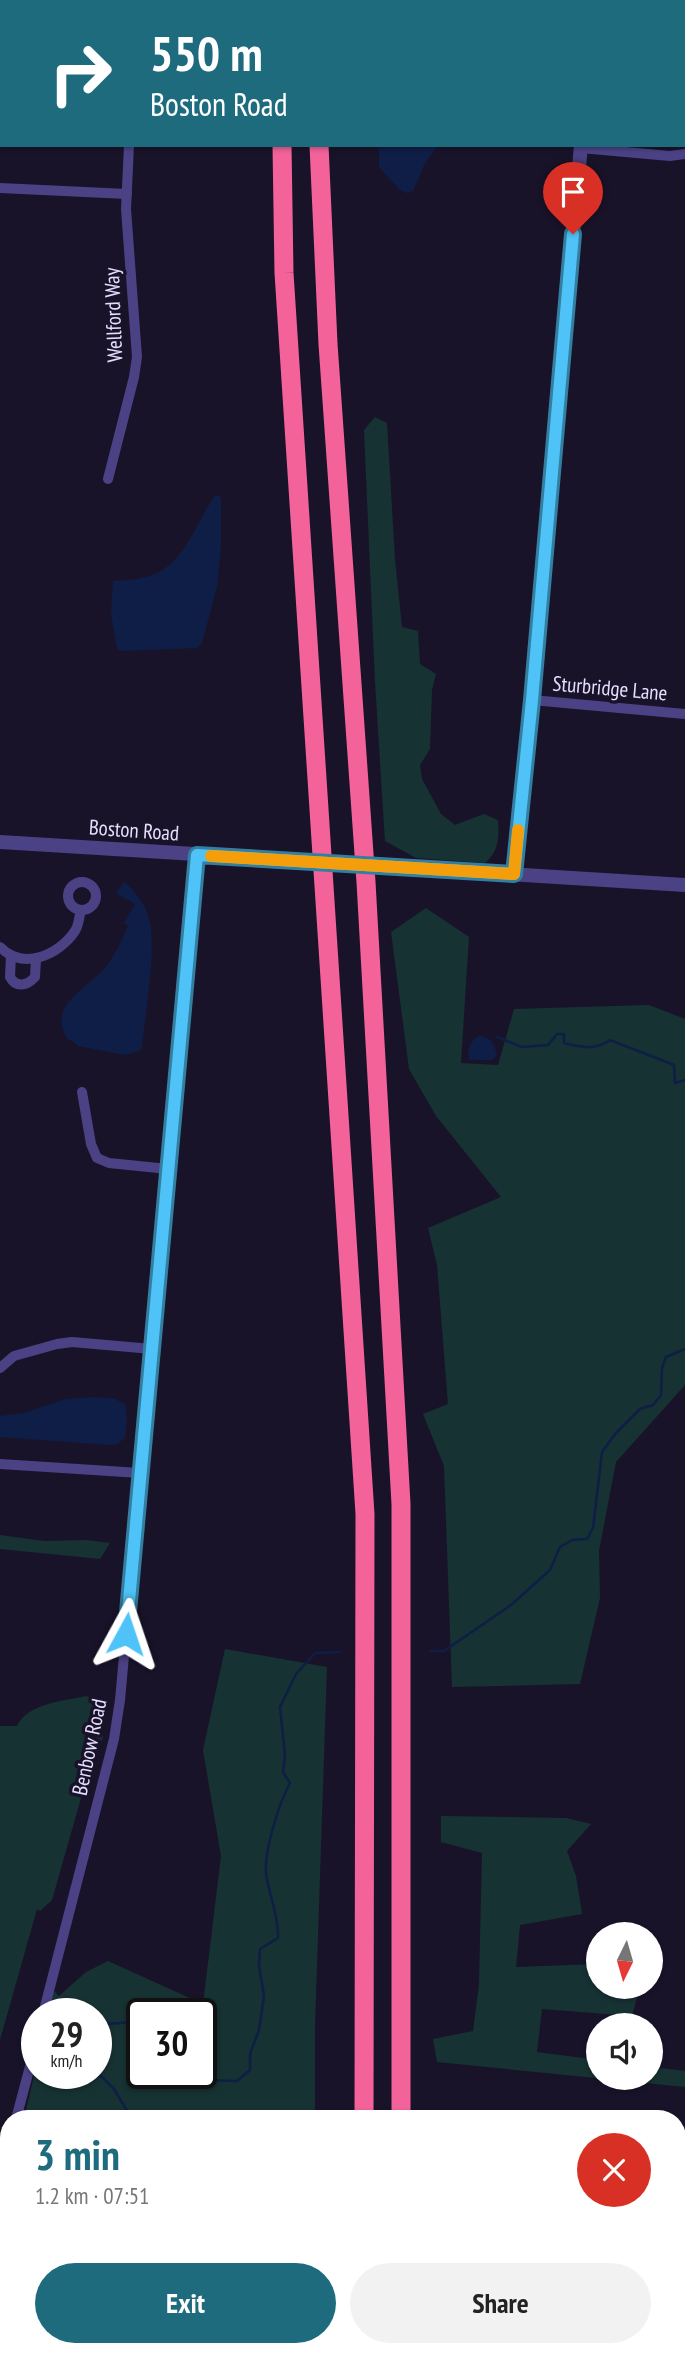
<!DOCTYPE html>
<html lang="en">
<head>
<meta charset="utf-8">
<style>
  body { margin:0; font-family:"PT Sans Narrow",sans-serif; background:#f2f2f2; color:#222; height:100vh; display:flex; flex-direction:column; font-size:26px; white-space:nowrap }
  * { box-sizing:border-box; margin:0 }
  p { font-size:23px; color:#767676 }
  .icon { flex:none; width:38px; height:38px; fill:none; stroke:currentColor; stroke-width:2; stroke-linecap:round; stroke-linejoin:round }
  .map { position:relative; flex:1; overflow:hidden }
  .drawer { position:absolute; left:0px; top:2110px; width:686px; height:247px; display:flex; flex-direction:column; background:#fff; border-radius:28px 28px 0 0; box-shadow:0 2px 5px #0004 }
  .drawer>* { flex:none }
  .hud { position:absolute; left:0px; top:0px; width:686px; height:147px; box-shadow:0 2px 5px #0004; background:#1e6b7e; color:#fff; overflow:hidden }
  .needle { width:46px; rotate:185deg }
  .tools { position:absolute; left:586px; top:1922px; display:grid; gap:14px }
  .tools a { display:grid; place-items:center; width:77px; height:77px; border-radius:50%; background:#fff; box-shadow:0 2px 5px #0004; font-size:35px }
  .speed { position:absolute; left:21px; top:1998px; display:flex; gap:14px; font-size:35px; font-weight:700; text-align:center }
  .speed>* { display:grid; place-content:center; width:91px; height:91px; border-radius:50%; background:#fff; box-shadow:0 2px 5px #0004; line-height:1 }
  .speed small { font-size:18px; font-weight:400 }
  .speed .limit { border:4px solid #111; border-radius:10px; background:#fff; color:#111 }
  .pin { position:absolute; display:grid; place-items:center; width:60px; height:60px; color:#fff; margin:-72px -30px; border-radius:50% 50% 50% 0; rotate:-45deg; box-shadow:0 0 7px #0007 }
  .pin .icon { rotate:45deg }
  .me { position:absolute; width:77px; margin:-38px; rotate:5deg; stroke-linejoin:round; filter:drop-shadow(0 0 5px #0008) }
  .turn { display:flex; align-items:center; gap:24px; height:147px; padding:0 35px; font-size:32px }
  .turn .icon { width:91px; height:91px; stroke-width:2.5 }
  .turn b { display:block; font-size:49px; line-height:60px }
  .round { display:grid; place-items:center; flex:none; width:74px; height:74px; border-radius:37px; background:#f2f2f2 }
  .summary { display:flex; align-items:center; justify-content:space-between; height:119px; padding:0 35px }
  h1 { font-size:42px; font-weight:800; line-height:52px; color:#1e6b7e }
  .cta { display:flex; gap:14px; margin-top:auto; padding:14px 35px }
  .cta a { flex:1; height:80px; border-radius:42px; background:#1e6b7e; color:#fff; font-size:28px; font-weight:800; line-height:80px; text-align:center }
  .cta a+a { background:#f2f2f2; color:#222 }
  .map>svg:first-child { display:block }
</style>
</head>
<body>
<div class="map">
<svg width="685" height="2357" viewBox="0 0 685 2357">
  <rect width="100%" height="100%" fill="#19132a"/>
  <g fill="#173233" fill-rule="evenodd">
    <path d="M375,417L387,423L395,559L402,627L418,631L420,664L436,674L432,690L430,749L420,765L422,779L441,814L455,825L484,814L498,820C499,838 499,851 485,863L416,858L385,841L375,682L364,430Z"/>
    <path d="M426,908L469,937L461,1063L498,1065L514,1009L649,1005L685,1019V1385L616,1462L599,1551L600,1598L580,1684L452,1687L444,1466L423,1414L448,1404L437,1265L428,1228L501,1197L436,1116L409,1069L391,932Z"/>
    <path d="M0,1535L44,1541L87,1540L110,1543L100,1559L0,1549Z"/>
    <path d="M225,1649L327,1667L315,2025V2119H24L37,2063V2074H96V2014H48L53,1990L59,1996L86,1972L108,1961L203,2004L221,1856L203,1750ZM142,2014H201V2074H142Z"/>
    <path d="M86,1696L100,1701L103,1737L85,1784L52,1900L40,1911L37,1909L0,2040V1726H17C28,1703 64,1701 86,1696Z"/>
    <path d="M441,1816L566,1818L591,1824L567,1851L576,1876L582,1914L520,1925L516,1967L598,1964V1986L640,1987L632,2016L542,2009L537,2052L598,2060V2077H651V2067L685,2071V2087L437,2062L433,2039L473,2031L479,1984L482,1853L441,1842Z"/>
    <path d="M59,2349V2348L310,2349V2357H60Z"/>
    <path d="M456,2349H504L524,2357H444L443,2350Z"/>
    <path d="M553,2349H625V2356L566,2357Z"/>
  </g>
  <g fill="#0f1e46">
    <path d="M379,145H439L425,163L413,191L406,193L399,189L379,167Z"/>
    <path d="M215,495L220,496L221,500V547L217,587L202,643L197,648L122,651L117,649L111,614L113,581C124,580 135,580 146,577C184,568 195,524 215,495Z"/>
    <path d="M124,882C136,891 147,907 150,922C156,953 145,1014 142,1047L139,1051L125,1055L78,1046L73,1041L67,1039C48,1005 84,991 104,969C115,957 121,941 128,926L124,923L135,904L116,893Z"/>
    <path d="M479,1036C491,1037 494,1043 497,1055L492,1060H469C467,1049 469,1042 479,1036Z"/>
    <path d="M95,1397L115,1399L125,1404L127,1419L125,1438L117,1444L109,1445L0,1437V1416L24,1413L66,1399Z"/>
  </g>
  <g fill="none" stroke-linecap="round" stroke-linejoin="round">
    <g stroke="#0f1e46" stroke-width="2.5">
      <path d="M497,1037L522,1047L548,1045L557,1034H564V1043C582,1047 594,1051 610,1040L674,1065L675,1083L685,1080"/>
      <path d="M431,1651H444L511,1605L550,1570L560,1547L572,1540L587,1539L593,1528L602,1452L615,1434L640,1409L653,1405L661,1395L662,1368L666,1357L685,1349"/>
      <path d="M96,2033L106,2024L133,2022L142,2028"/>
      <path d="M91,2074L92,2077L101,2076L114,2089L132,2119"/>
      <path d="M163,2074L164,2079L237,2081L250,2070V2054L259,2030L264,1996L259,1966L260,1949L278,1938C279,1916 269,1896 266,1873C264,1851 279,1803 290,1783L283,1772L285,1755L280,1707L296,1674L315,1653L339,1652"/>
      <path d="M114,2357L121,2348"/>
    </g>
    <g stroke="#4b4285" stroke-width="10">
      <path d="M136,2V0"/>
      <path d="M0,21L2,22"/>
      <path d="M581,148L670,156L685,154"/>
      <path d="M0,188L127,194"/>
      <path d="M108,479L134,377L137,357L126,209L129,145"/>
      <path d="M532,700L685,714"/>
      <circle cx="82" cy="896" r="14"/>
      <path d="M0,947C23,971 59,955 75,931C79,925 79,917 81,910"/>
      <path d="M11,955L10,977C16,988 27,986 35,977L36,959"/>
      <path d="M82,1092L91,1144L97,1158L109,1163L168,1169"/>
      <path d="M0,1368L14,1356L57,1344L72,1342L152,1349"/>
      <path d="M0,1464L140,1473"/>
      <path d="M43,2014L114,1739L120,1700L197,855"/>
      <path d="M16,2119L37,2040"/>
      <path d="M0,2195L9,2152"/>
    </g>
    <g stroke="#4b4285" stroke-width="14">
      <path d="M595,2V0"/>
      <path d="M0,842L293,860"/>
      <path d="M409,868L685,885"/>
      <path d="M514,875L532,700L581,145"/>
    </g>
    <g stroke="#f3639a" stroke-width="19">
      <path d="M278,0V2"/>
      <path d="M311,0L312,2"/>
      <path d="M282,145L284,273L365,1514L364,2119"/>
      <path d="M319,145L328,344L366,882L401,1504V2119"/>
      <path d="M401,2348V2357"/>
      <path d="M363,2357V2348"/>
    </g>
    <path stroke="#4b4285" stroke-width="14" d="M293,860L409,868"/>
  </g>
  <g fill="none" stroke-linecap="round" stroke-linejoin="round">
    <g stroke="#337fa1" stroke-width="18">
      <path id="route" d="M126,1634L197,855L514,874L532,700L573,234"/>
    </g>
    <use href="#route" stroke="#4fc3f7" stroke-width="12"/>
    <path stroke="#f59e0b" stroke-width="12" d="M211,856L514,874L518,830"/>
  </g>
  <g text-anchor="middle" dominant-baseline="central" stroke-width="7" stroke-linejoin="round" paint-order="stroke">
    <g font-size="21" fill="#e5defd" stroke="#19132a">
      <text transform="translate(113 315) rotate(-92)">Wellford Way</text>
      <text transform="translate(610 688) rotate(5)">Sturbridge Lane</text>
      <text transform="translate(134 830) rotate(4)">Boston Road</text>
      <text transform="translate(89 1747) rotate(-78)">Benbow Road</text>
    </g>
  </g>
</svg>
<div class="tools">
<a><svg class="needle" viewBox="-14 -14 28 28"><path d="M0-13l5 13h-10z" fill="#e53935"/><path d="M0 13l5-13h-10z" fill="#767676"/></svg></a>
<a><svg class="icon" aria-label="sound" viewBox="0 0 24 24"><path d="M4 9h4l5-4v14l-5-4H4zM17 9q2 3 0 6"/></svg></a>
</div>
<div class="speed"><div>29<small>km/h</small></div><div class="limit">30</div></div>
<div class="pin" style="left:573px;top:234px;background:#d93025"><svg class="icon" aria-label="arrive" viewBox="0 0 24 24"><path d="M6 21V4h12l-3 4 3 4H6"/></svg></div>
<svg class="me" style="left:126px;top:1634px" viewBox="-20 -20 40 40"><path d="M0-17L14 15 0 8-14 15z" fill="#4fc3f7" stroke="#fff" stroke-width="4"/></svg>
<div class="hud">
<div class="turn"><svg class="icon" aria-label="right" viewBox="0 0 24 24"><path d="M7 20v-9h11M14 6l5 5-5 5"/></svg><div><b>550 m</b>Boston Road</div></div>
</div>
<section class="drawer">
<div class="summary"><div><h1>3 min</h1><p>1.2 km · 07:51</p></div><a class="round" style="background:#d93025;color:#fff"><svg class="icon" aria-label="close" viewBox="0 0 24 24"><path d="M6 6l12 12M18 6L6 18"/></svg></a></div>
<div class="cta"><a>Exit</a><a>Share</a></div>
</section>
</div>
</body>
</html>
